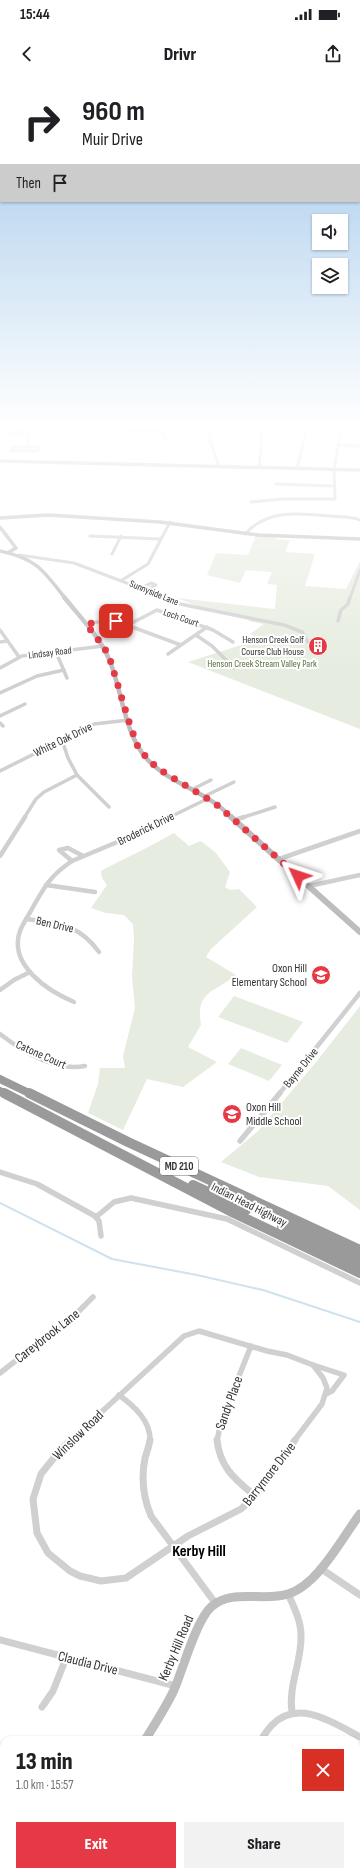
<!DOCTYPE html>
<html lang="en">
<head>
<meta charset="utf-8">
<style>
  body { margin:0; font-family:"Sofia Sans Condensed",sans-serif; background:#f2f2f2; color:#202124; height:100vh; display:flex; flex-direction:column; font-size:15px; white-space:nowrap }
  * { box-sizing:border-box; margin:0 }
  p { font-size:13px; color:#757577 }
  .icon { flex:none; width:22px; height:22px; fill:none; stroke:currentColor; stroke-width:2; stroke-linecap:round; stroke-linejoin:round }
  .map { position:relative; flex:1; overflow:hidden }
  .panel { position:absolute; left:0px; top:1656px; width:360px; height:140px; display:flex; flex-direction:column; background:#fff; border-radius:12px 12px 0 0; box-shadow:0 1px 3px #0004 }
  .panel>* { flex:none }
  .hud { position:absolute; left:0px; top:0px; width:360px; height:122px; box-shadow:0 1px 3px #0004; background:#fff; color:#202124; overflow:hidden }
  .controls { position:absolute; left:312px; top:134px; display:grid; gap:8px }
  .controls a { display:grid; place-items:center; width:36px; height:36px; border-radius:0px; background:#fff; box-shadow:0 1px 3px #0004; font-size:20px }
  .pin { position:absolute; display:grid; place-items:center; width:34px; height:34px; color:#fff; margin:-17px; border-radius:8px; box-shadow:0 2px 6px #0006 }
  .me { position:absolute; width:44px; margin:-22px; rotate:312deg; stroke-linejoin:round; filter:drop-shadow(0 0 3px #0008) }
  .turn { display:flex; align-items:center; gap:14px; height:84px; padding:0 16px; font-size:18px }
  .turn .icon { width:52px; height:52px; stroke-width:2.5 }
  .turn b { display:block; font-size:28px; line-height:34px }
  .then { display:flex; align-items:center; height:38px; padding:0 16px; background:#0003; gap:8px; font-size:15px }
  .round { display:grid; place-items:center; flex:none; width:42px; height:42px; border-radius:0px; background:#f2f2f2 }
  .head { display:flex; align-items:center; justify-content:space-between; height:68px; padding:0 16px }
  h1 { font-size:24px; font-weight:800; line-height:30px }
  .action { display:flex; gap:8px; margin-top:auto; padding:8px 16px }
  .action a { flex:1; height:46px; border-radius:0px; background:#e63946; color:#fff; font-size:16px; font-weight:800; line-height:46px; text-align:center }
  .action a+a { background:#f2f2f2; color:#202124 }
  .status { display:flex; justify-content:space-between; align-items:center; height:28px; padding:0 20px; background:#fff; direction:ltr }
  .status svg { height:11px; fill:currentColor }
  header { display:flex; justify-content:space-between; align-items:center; height:52px; padding:0 16px; background:#fff; font-size:18px; font-weight:800 }
  .map>svg:first-child { display:block }
</style>
</head>
<body>
<div class="status"><b>15:44</b><svg viewBox="0 0 49 12"><path d="M0 12V9h3v3zM5 12V6h3v6zM10 12V3h3v9zM15 12V0h3v12zM26 1h20v11H26zM47 4h2v5h-2z"/></svg></div>
<header><svg class="icon" aria-label="back" viewBox="0 0 24 24"><path d="M15 5l-7 7 7 7"/></svg>Drivr<svg class="icon" aria-label="share" viewBox="0 0 24 24"><path d="M12 15V3M7 8l5-5 5 5M5 13v7h14v-7"/></svg></header>
<div class="map">
<svg width="360" height="1796" viewBox="0 0 360 1796">
  <rect width="100%" height="100%" fill="#fff"/>
  <g fill="#e6ecdf">
    <path d="M256,455L276,457V459L290,460L285,472L315,474L305,506L346,509L360,481V649L188,582L260,559L250,554L264,544L248,541L250,539L204,529L177,518L275,529L277,505L267,504L272,492L246,490L240,503L207,495L216,473L248,475Z"/>
    <path d="M174,753L189,766L201,761L216,773L230,792L225,807L230,810L239,809L257,827L211,869L206,877L236,895C214,913 195,911 201,945L188,967L217,982L183,1007L147,999L123,1050L88,1033L98,1004L100,988H125L123,976L135,928L132,897L134,858L133,844L124,835L106,833L91,828L107,805L102,798L101,791C125,778 150,767 174,753Z"/>
    <path d="M234,916L303,942L287,963L218,937Z"/>
    <path d="M360,926V1130L328,1106L259,1097L221,1082L258,1051L317,981Z"/>
    <path d="M241,968L282,985L269,1001L228,984Z"/>
  </g>
  <g fill="none" stroke-linecap="round" stroke-linejoin="round">
    <path stroke="#cfe2ee" stroke-width="2" d="M0,1123L112,1179L197,1195L263,1210L360,1242"/>
    <g stroke="#d0d0d0" stroke-width="3">
      <path d="M43,343L42,348H48L49,343"/>
      <path d="M79,343L90,348L154,351L162,353L165,357"/>
      <path d="M212,343L209,357L219,386"/>
      <path d="M247,343L259,344"/>
      <path d="M259,343L262,358L259,388"/>
      <path d="M21,344L29,355L27,367"/>
      <path d="M0,346L22,344"/>
      <path d="M26,351L12,352L10,355H29"/>
      <path d="M338,365L360,366"/>
      <path d="M15,367H36L39,369L37,371H11L12,368Z"/>
      <path d="M297,389L308,343"/>
      <path d="M276,404L334,406"/>
      <path d="M251,422L282,419H335L334,390L342,343"/>
      <path d="M245,454C267,429 299,433 329,436C340,437 350,436 360,440"/>
      <path d="M90,456L161,459"/>
      <path d="M112,474L121,456"/>
      <path d="M19,475L74,483L166,518"/>
      <path d="M122,500L148,484L170,442"/>
      <path d="M141,508L151,503L156,505L145,510"/>
      <path d="M350,518L360,490"/>
    </g>
    <g stroke="#d0d0d0" stroke-width="3.5">
      <path d="M163,517L180,524L284,545L302,552L308,562"/>
      <path d="M338,541L341,530L348,524L350,517"/>
      <path d="M86,544L110,540L116,541L181,565"/>
      <path d="M128,545L157,530L213,550L233,562"/>
      <path d="M0,550L19,577"/>
      <path d="M196,555L212,566L234,588"/>
      <path d="M0,562L7,561"/>
      <path d="M56,572L67,598"/>
      <path d="M168,574L207,547"/>
      <path d="M0,588L22,576L103,566"/>
      <path d="M0,613L37,596L64,590"/>
      <path d="M0,636L25,624"/>
      <path d="M0,643L3,646"/>
      <path d="M62,660L68,678L77,695L109,727"/>
      <path d="M0,691L94,644L129,640"/>
      <path d="M193,709L211,700"/>
      <path d="M205,716L234,702"/>
      <path d="M24,738L36,719L44,712L77,695"/>
      <path d="M168,738L209,718"/>
      <path d="M241,738L275,727"/>
    </g>
    <g stroke="#d0d0d0" stroke-width="4.5">
      <path d="M235,740L244,737"/>
      <path d="M0,776L25,737"/>
      <path d="M279,779L360,751"/>
      <path d="M72,781L59,770L68,768L83,776"/>
      <path d="M46,805L95,812"/>
      <path d="M309,806L360,795"/>
      <path d="M26,839C57,843 79,844 99,872"/>
      <path d="M0,910L14,900L30,892"/>
      <path d="M74,922C48,911 8,885 20,851C23,843 29,835 33,827C45,806 51,795 72,781L134,755L170,737"/>
      <path d="M0,954C23,972 55,992 85,986"/>
      <path d="M279,1014L360,913"/>
    </g>
    <g stroke="#d0d0d0" stroke-width="5.5">
      <path d="M240,1061L280,1013"/>
      <path d="M0,1092L37,1104L95,1136L99,1141L101,1156"/>
      <path d="M96,1137L114,1122L131,1118L227,1139L360,1203"/>
      <path d="M313,1285L344,1295L332,1311L326,1314"/>
      <path d="M0,1293L79,1231L93,1217"/>
      <path d="M119,1315C134,1326 151,1341 150,1361"/>
      <path d="M70,1361L184,1256L199,1251L267,1271L287,1275L313,1285L323,1298L327,1308L322,1324L294,1361"/>
      <path d="M217,1361L221,1341L251,1266"/>
    </g>
    <g stroke="#d0d0d0" stroke-width="7">
      <path d="M71,1360L61,1369L41,1394L33,1419L37,1453L48,1473L70,1491L80,1496L101,1501L126,1498L188,1456L241,1429L255,1416L295,1360"/>
      <path d="M150,1360C149,1366 147,1372 145,1378C141,1398 143,1417 151,1436L216,1524"/>
      <path d="M217,1360C220,1388 235,1399 255,1416"/>
      <path d="M320,1488L360,1515"/>
      <path d="M288,1514C294,1527 301,1541 301,1555C302,1582 288,1605 292,1632"/>
      <path d="M0,1560L176,1606"/>
      <path d="M42,1627L53,1611L66,1578"/>
      <path d="M261,1660C264,1655 268,1649 272,1645C298,1618 334,1643 360,1657"/>
      <path d="M0,1734L4,1736"/>
      <path d="M224,1792V1796"/>
      <path d="M315,1792V1796"/>
    </g>
    <g stroke="#bdbdbd" stroke-width="3.5">
      <path d="M0,381L360,390"/>
      <path d="M0,438L48,435L160,442L258,455L360,459"/>
      <path d="M0,447L16,468L9,472"/>
      <path d="M0,471C37,479 43,490 65,518"/>
    </g>
    <path stroke="#bdbdbd" stroke-width="4.5" d="M64,517C80,537 99,556 109,579C122,609 124,654 147,679C165,699 194,708 216,724C222,728 227,733 232,738"/>
    <path stroke="#bdbdbd" stroke-width="6" d="M231,737L360,852"/>
    <g stroke="#bdbdbd" stroke-width="9">
      <path d="M145,1660C155,1644 166,1627 174,1610C183,1589 196,1541 211,1527C232,1508 263,1522 288,1514C318,1505 342,1458 360,1434"/>
      <path d="M61,1796L64,1792"/>
    </g>
    <g stroke="#9a9a9a" stroke-width="8">
      <path d="M0,999L31,1014"/>
      <path d="M0,1011L6,1014"/>
    </g>
    <g stroke="#9a9a9a" stroke-width="10">
      <path d="M4,1013L234,1133L360,1193"/>
      <path d="M29,1013L128,1062L360,1170"/>
      <path d="M193,1105L246,1130"/>
      <path d="M213,1107L360,1177"/>
      <path d="M282,1147L360,1184"/>
    </g>
  </g>
  <linearGradient id="sky" x2="0" y2="1"><stop stop-color="#9ec6ea"/><stop offset="0.58" stop-color="#fff"/><stop offset="1" stop-color="#fff" stop-opacity="0"/></linearGradient>
  <rect width="360" height="594" fill="url(#sky)"/>
  <g fill="none" stroke-linecap="round" stroke-linejoin="round">
    <path stroke="#e63946" stroke-width="7" stroke-dasharray="0 12.6" d="M116,541L110,540L86,544L103,566L109,576L130,645L138,667L146,677L157,688L216,724L298,796"/>
  </g>
  <defs>
    <g id="building-disc" transform="scale(1)"><circle r="9.5" fill="#e63946" stroke="#fff"/><path d="M-4-6H4V6H1V3H-1V6H-4ZM-2.5-4.3h1.7v1.8h-1.7ZM.8-4.3h1.7v1.8H.8ZM-2.5-1h1.7V.8h-1.7ZM.8-1h1.7V.8H.8Z" fill="#fff"/></g>
    <g id="school-disc" transform="scale(1)"><circle r="9.5" fill="#e63946" stroke="#fff"/><path d="M0-5L7-2L0 1L-7-2ZM-4 1L0 2.5L4 1V4Q0 6-4 4Z" fill="#fff"/></g>
  </defs>
  <g fill-rule="evenodd">
    <use href="#building-disc" x="318" y="566"/>
    <use href="#school-disc" x="321" y="895"/>
    <use href="#school-disc" x="232" y="1034"/>
  </g>
  <g text-anchor="middle" dominant-baseline="central" stroke-width="4" stroke-linejoin="round" paint-order="stroke">
    <g font-size="10" fill="#333" stroke="#fff">
      <text transform="translate(154 513) rotate(22)">Sunnyside Lane</text>
      <text transform="translate(181 538) rotate(19)">Loch Court</text>
      <text transform="translate(50 573) rotate(-7)">Lindsay Road</text>
    </g>
    <g font-size="10" fill="#333" stroke="#fff" text-anchor="end">
      <text x="304" y="560">Henson Creek Golf<tspan x="304" dy="12">Course Club House</tspan></text>
    </g>
    <g font-size="10" fill="#56703f" stroke="#fff">
      <text x="262" y="584">Henson Creek Stream Valley Park</text>
    </g>
    <rect fill="#fff" stroke="#707070" stroke-width="1" x="160" y="1077" width="38" height="18" rx="3"/>
    <g font-size="11" font-weight="bold" fill="#333">
      <text x="179" y="1086">MD 210</text>
    </g>
    <g font-size="12" fill="#333" stroke="#fff">
      <text transform="translate(63 660) rotate(-26)">White Oak Drive</text>
      <text transform="translate(146 749) rotate(-26)">Broderick Drive</text>
      <text transform="translate(55 845) rotate(13)">Ben Drive</text>
      <text transform="translate(41 975) rotate(24)">Catone Court</text>
      <text transform="translate(301 988) rotate(-51)">Bayne Drive</text>
      <text transform="translate(249 1125) rotate(27)">Indian Head Highway</text>
    </g>
    <g font-size="12" fill="#333" stroke="#fff" text-anchor="end">
      <text x="307" y="888">Oxon Hill<tspan x="307" dy="14">Elementary School</tspan></text>
      <text x="246" y="1027" text-anchor="start">Oxon Hill<tspan x="246" dy="14">Middle School</tspan></text>
    </g>
    <g font-size="14" fill="#333" stroke="#fff">
      <text transform="translate(47 1256) rotate(-38)">Careybrook Lane</text>
      <text transform="translate(229 1323) rotate(-70)">Sandy Place</text>
      <text transform="translate(78 1355) rotate(-44)">Winslow Road</text>
      <text transform="translate(269 1394) rotate(-52)">Barrymore Drive</text>
      <text transform="translate(176 1568) rotate(-67)">Kerby Hill Road</text>
      <text transform="translate(88 1583) rotate(14)">Claudia Drive</text>
    </g>
    <g font-size="16" font-weight="bold" fill="#000" stroke="#fff">
      <text x="199" y="1471">Kerby Hill</text>
    </g>
  </g>
</svg>
<div class="controls">
<a><svg class="icon" aria-label="sound" viewBox="0 0 24 24"><path d="M4 9h4l5-4v14l-5-4H4zM17 9q2 3 0 6"/></svg></a>
<a><svg class="icon" aria-label="layers" viewBox="0 0 24 24"><path d="M12 4l9 5-9 5-9-5zM3 14l9 5 9-5"/></svg></a>
</div>
<div class="pin" style="left:116px;top:541px;background:#d93025"><svg class="icon" aria-label="arrive" viewBox="0 0 24 24"><path d="M6 21V4h12l-3 4 3 4H6"/></svg></div>
<svg class="me" style="left:298px;top:796px" viewBox="-20 -20 40 40"><path d="M0-17L14 15 0 8-14 15z" fill="#e63946" stroke="#fff" stroke-width="4"/></svg>
<div class="hud">
<div class="turn"><svg class="icon" aria-label="right" viewBox="0 0 24 24"><path d="M7 20v-9h11M14 6l5 5-5 5"/></svg><div><b>960 m</b>Muir Drive</div></div>
<div class="then">Then<svg class="icon" aria-label="arrive" viewBox="0 0 24 24"><path d="M6 21V4h12l-3 4 3 4H6"/></svg></div>
</div>
<section class="panel">
<div class="head"><div><h1>13 min</h1><p>1.0 km · 15:57</p></div><a class="round" style="background:#d93025;color:#fff"><svg class="icon" aria-label="close" viewBox="0 0 24 24"><path d="M6 6l12 12M18 6L6 18"/></svg></a></div>
<div class="action"><a>Exit</a><a>Share</a></div>
</section>
</div>
</body>
</html>
